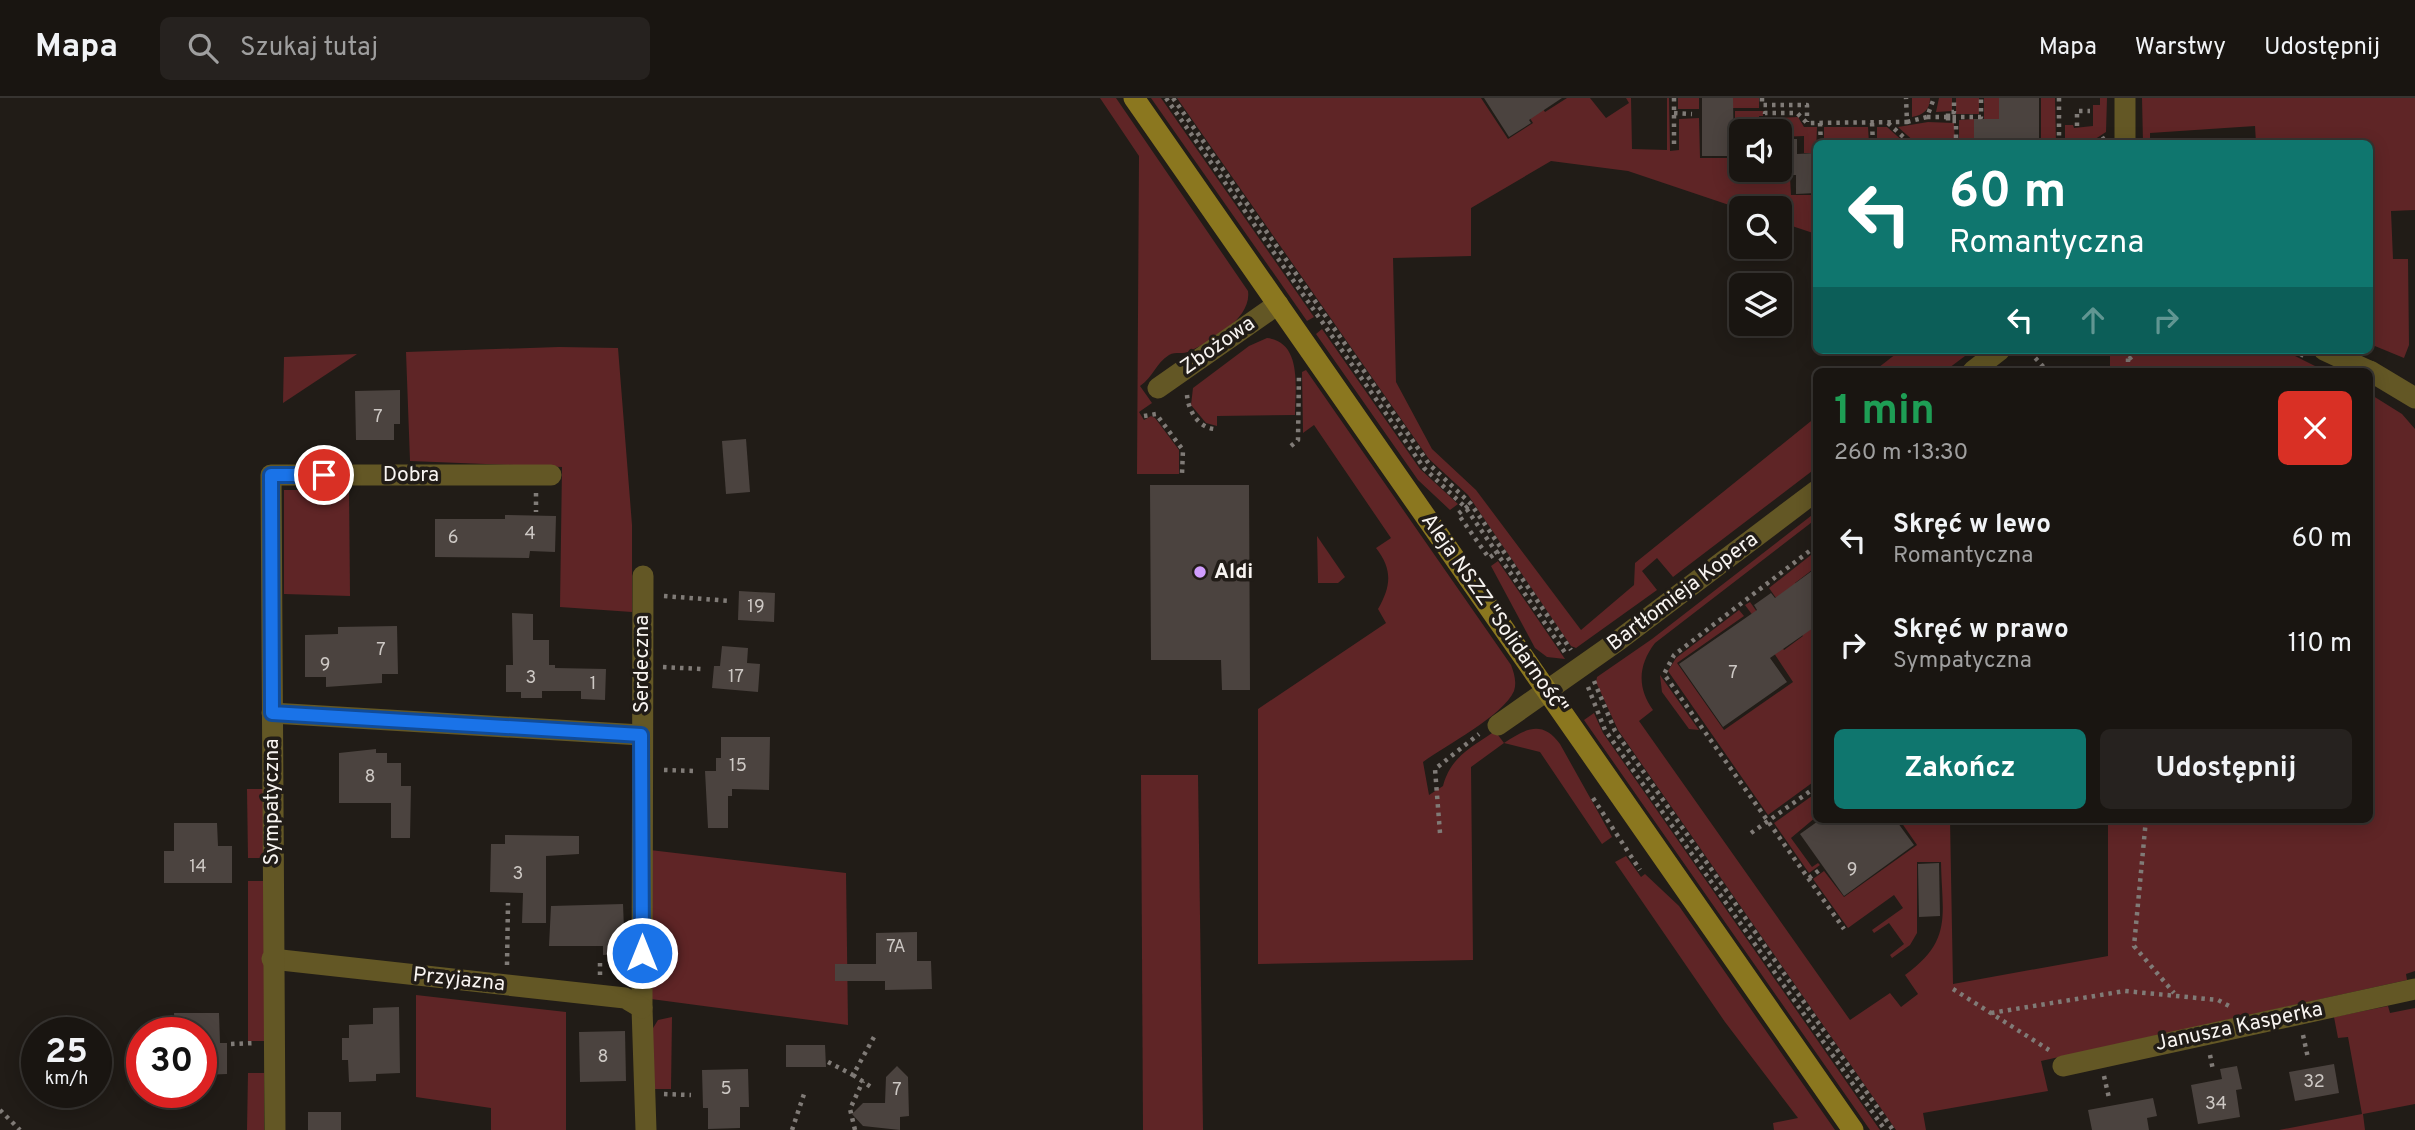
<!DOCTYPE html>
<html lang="pl">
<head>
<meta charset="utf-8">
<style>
  body { margin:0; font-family:Overpass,sans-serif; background:#26221f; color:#f1f3f6; height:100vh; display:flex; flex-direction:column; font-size:26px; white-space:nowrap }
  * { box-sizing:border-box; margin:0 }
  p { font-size:23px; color:#9f9f9f }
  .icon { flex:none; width:38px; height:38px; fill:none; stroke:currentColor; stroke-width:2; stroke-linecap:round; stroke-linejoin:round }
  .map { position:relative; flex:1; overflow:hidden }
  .drawer { position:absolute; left:1813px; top:270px; width:560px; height:455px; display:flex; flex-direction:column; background:#191511; border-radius:10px; box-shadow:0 4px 18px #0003,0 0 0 2px #373431 }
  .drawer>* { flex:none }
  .hud { position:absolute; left:1813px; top:42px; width:560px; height:214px; border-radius:10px; box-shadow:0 4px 18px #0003,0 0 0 2px #373431; background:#0f766e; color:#fff; overflow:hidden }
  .fabs { position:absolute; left:1729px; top:21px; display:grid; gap:14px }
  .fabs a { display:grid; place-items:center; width:63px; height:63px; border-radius:10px; background:#191511; box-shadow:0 4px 18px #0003,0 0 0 2px #373431; font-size:35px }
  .speed { position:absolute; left:21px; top:919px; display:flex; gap:14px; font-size:35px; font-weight:700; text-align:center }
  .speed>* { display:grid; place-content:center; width:91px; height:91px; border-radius:50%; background:#191511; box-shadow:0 4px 18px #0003,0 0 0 2px #373431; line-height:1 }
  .speed small { font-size:18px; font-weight:400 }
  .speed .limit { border:10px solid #d22; background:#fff; color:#111 }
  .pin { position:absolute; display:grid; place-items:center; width:60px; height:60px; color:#fff; margin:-30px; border:4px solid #fff; border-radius:50%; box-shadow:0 2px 7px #0007 }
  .me { position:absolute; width:77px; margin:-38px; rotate:0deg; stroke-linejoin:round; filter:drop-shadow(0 0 5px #0008) }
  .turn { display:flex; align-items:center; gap:24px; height:147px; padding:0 21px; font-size:32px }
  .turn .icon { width:91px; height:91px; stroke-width:2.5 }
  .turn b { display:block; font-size:49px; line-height:60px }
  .lanes { display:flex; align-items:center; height:66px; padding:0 21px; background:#0003; justify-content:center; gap:35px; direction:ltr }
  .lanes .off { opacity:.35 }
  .round { display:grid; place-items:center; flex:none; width:74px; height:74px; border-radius:10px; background:#26221f }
  .overview { display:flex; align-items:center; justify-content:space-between; height:119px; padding:0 21px }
  h1 { font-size:42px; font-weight:700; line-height:52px; color:#1e9e55 }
  .button { display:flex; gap:14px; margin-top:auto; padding:14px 21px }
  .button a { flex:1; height:80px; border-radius:10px; background:#0f766e; color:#fff; font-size:28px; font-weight:700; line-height:80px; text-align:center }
  .button a+a { background:#26221f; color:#f1f3f6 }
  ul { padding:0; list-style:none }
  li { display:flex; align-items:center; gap:21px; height:105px; padding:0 21px }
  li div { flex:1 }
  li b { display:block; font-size:26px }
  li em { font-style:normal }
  header { display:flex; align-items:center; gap:42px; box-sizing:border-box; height:98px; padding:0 35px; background:#191511; border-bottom:2px solid #373431 }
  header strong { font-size:33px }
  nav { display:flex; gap:38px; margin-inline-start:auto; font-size:24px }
  .search { width:490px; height:63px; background:#26221f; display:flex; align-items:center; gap:18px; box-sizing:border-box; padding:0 24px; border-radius:10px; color:#9f9f9f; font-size:26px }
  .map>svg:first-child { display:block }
</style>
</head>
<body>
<header>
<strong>Mapa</strong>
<div class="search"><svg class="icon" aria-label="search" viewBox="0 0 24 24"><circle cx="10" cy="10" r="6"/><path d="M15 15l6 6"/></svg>Szukaj tutaj</div>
<nav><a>Mapa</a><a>Warstwy</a><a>Udostępnij</a></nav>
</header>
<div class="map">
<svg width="2415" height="1032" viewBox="0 0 2415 1032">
  <rect width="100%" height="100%" fill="#211c17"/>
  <g fill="#5f2526">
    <path d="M1100,0H1116L1248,193C1252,220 1212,243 1190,253C1183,257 1176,253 1169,257C1155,266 1154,278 1140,288L1152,305L1139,314L1144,322L1151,318L1155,320L1179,352V376H1137L1139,58Z"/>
    <path d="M1151,0H1161L1314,219L1307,223Z"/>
    <path d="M1177,0H1481L1508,41L1533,25L1528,17L1541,8L1545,14L1567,0H1590L1606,20L1629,5L1626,0H1631L1632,51L1667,52V0H1669L1670,53L1679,52V21L1699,20L1700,60H1741L1742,80L1790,79L1791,97H1816V136L1780,124V110L1741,111L1628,73L1551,63L1471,110V158L1393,160L1396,284L1432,351L1476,392L1581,532L1634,487L1635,465L1816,319V370L1673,479L1657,460L1642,473L1657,492L1576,550L1571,548L1468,397L1429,361Z"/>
    <rect x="1678" y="0" width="21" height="11"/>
    <rect x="1733" y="0" width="26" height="10"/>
    <path d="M1912,0H1930C1930,12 1923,17 1912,19Z"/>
    <path d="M1939,0H1952V13L1936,14Z"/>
    <rect x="1956" y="0" width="23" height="16"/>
    <rect x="1984" y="0" width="15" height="21"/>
    <path d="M2041,0H2055L2056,45H2041Z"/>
    <path d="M2100,0H2107L2106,34L2089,45H2065V27H2073L2074,30L2093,28V7H2100Z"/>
    <path d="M2142,0H2415V112L2391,113L2393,161H2408L2409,247L2404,260L2370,246V46L2256,45L2255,28L2150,35V45H2143Z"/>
    <path d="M1735,13H1763V18H1759V33L1735,35Z"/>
    <path d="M1798,19L1804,29H1817L1816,55H1804V38L1780,39V33H1777L1776,20Z"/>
    <path d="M1974,21V45H1959V22Z"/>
    <path d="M1928,24L1954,25L1955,45H1916L1898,29Z"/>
    <path d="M1824,29H1868L1869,45H1824Z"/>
    <path d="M1877,29H1887L1905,45H1877Z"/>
    <path d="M1322,231L1420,371L1458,406L1450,412L1418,382L1316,236Z"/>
    <path d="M1267,240C1303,244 1295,292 1295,317L1217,318V328L1206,325L1191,307L1193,290L1249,248Z"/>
    <path d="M559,249L618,250L632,427V514L560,509L562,369L410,363L406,254Z"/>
    <path d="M1901,252H1973L1945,273H1874Z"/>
    <path d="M2110,252H2283L2325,273H2110Z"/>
    <path d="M357,256L283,305L284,259Z"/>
    <path d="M1306,272L1511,567C1514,575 1517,584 1514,593C1504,617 1445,648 1423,664L1429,697L1443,688C1451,658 1471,650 1495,633L1504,645C1525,631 1542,621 1560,646L1612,739L1602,746L1540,654L1504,645L1471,669L1473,862L1258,866V611L1386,525L1378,511C1391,488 1393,472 1376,450L1391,440L1314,327L1303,335L1302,274Z"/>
    <path d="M2370,296L2402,316L2415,331V873L2406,876L2407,882L2041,963L2048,993L1923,1015L1926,1032H1896L1618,632L1596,584L1597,579L1652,541L1816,414V421L1655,545C1638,567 1637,590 1653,612L1639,623L1850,922L1890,895L1901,909L1918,896L1905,877C1953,842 1942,818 1941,764H1917V835L1910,847L1892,860L1890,857L1904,846L1889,825L1874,835L1872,832L1903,810L1894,797L1848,830L1813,781L1824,773L1844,799L1917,747L1899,721H1950L1953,886L2108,858V721H2370Z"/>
    <path d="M284,392H349L350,498L284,496Z"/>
    <path d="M1317,438L1345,479L1338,485H1318Z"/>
    <path d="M1816,453V469L1795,485L1816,515V682L1768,717L1668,573L1676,560L1739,512L1744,518L1677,565L1724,632L1793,584L1770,549L1774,546L1745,507L1750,504L1784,552L1803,538L1769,490Z"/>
    <path d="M1498,463L1565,561L1547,559L1535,550L1491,468Z"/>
    <path d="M1660,577L1699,632L1689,631L1662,594Z"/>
    <path d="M1594,615L1603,635L1880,1032H1870L1584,622Z"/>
    <path d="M1141,677H1198L1203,1032H1143Z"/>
    <path d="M247,691H264V760H248Z"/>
    <path d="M1816,695V719L1791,740L1812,769L1818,765L1820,767L1809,775L1774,725Z"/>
    <path d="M650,752L846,775L848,927L651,901Z"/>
    <path d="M1626,758L1641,779L1645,776L1679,808L1835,1032H1774L1773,1025L1798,1020L1725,924L1615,764Z"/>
    <rect x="248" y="783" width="16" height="160"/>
    <path d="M416,897L566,914V1032H491V1010L416,999Z"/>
    <path d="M2388,908L2390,915L2415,910V1006L2363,1016L2365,1032H2279L2362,1016L2348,939L2338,940L2334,919Z"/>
    <path d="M672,919L671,991H650V935L658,922Z"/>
    <path d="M248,975H264V1032H247Z"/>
  </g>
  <g fill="#4b433f">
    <path d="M1484,0H1562L1529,22L1531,25L1509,39Z"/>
    <path d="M1702,0H1733L1734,58H1702Z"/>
    <path d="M1999,0H2039V46H1974V21H1999Z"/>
    <path d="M1780,41H1797V56L1816,55V95L1796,96V77H1780Z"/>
    <path d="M400,292V326H394V342H356L355,293Z"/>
    <path d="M746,341L750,394L726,396L722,343Z"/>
    <path d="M1150,387H1249L1250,592H1222L1221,562H1151Z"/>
    <path d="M505,417L556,418L555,454L530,453L529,460L435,459V421H505Z"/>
    <path d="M1816,470V528L1770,560L1787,584L1723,629L1679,566L1757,512L1754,507L1771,495L1775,500Z"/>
    <path d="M739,493L775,495L774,524L738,522Z"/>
    <path d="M512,515L533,516V542H549V567H555V570L606,571L605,602L581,601V593H542V600H521V594H506V567H513Z"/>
    <path d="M397,528L398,576H382V585L326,589V579H305V537L338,536V529Z"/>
    <path d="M722,548L748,550L747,565L760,566L758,594L712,590L714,568H720Z"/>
    <path d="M721,639H770L769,692L732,691V698H728V730H708L705,673H716V660H721Z"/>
    <path d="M376,651V655H387V665H401V688H411L410,740H391V705H339V655Z"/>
    <path d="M1821,721H1895L1914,747L1844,798L1800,736Z"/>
    <path d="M174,725H217L218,748H232V785H164V753H174Z"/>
    <path d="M505,737L579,738V756L546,758V825H522L523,795L490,794L491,746H505Z"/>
    <path d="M1939,765L1940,818L1919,819L1918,766Z"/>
    <path d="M623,806L625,856L603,857V848H549L551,808Z"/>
    <path d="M917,834V863H931L932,891L885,892V883H835V866H876V835Z"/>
    <path d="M399,909L400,975L376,976V983L349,984L348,962H342V940H349V927L373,926V910Z"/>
    <path d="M174,915H219L220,945H227V976L201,977V934H175Z"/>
    <path d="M625,933L626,983L580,984L579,934Z"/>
    <path d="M786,947H825L826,969H786Z"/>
    <path d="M2334,966L2339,995L2295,1003L2289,974Z"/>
    <path d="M897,968L908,979L909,1018L900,1019V1032L863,1028L852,1016L863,1005H885L886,979Z"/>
    <path d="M2237,968L2242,991L2236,992L2240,1019L2198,1026L2191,987L2222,981L2220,971Z"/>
    <path d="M748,971L749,1009H740V1030L708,1031V1010H703L702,972Z"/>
    <path d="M2153,1000L2157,1018L2147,1020L2149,1032H2092L2088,1012Z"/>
    <rect x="308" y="1014" width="33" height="18"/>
  </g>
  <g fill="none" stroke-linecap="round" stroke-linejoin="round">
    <g stroke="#807b77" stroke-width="4.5" stroke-dasharray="3.5 5" stroke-linecap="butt">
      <path d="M1166,0L1424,370L1466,410L1566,556"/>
      <path d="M1173,0L1429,366L1471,406L1571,552"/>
      <path d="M1674,0V50"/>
      <path d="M1762,0V7H1807V24"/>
      <path d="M2059,0V46"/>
      <path d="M1674,15L1692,16"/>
      <path d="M1927,19H1981V0"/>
      <path d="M1948,19V23H1956V46"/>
      <path d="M1948,19V14H1954V0"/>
      <path d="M1907,24L1927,19L1934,0"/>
      <path d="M1820,25L1821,46"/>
      <path d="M1872,25L1873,46"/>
      <path d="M1888,25L1911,46"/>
      <path d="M2077,28V13H2090"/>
      <path d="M1765,33V15H1797L1807,25L1907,24L1906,0"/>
      <path d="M2095,46L2106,39"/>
      <path d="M2128,252V273"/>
      <path d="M2293,252L2304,258"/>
      <path d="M2021,253L2030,254L2047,273"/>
      <path d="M2129,261L2140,252"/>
      <path d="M1187,297C1188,312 1198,329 1214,331"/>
      <path d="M1144,318L1156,316L1183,352L1182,376"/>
      <path d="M1291,348L1298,342L1299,276"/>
      <path d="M536,395V414"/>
      <path d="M1468,408L1458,416L1489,460L1499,453"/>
      <path d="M1816,448L1674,557L1664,576L1844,831"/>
      <path d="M664,498L731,503"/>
      <path d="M663,569L701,571"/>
      <path d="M1594,583L1615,633L1893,1032"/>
      <path d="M1588,589L1605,632L1885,1032"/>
      <path d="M664,672L696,673"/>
      <path d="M1593,700L1640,772"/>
      <path d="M2146,721L2134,848L2174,895"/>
      <path d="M1440,735L1435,671L1479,636"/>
      <path d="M1751,735L1816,689"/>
      <path d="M1809,780L1822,770"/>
      <path d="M507,867L508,805"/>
      <path d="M600,877V864"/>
      <path d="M1953,891L2049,952"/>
      <path d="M1991,915L2125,893L2218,902L2231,909"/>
      <path d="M2303,937L2308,960"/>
      <path d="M231,946L255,945"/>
      <path d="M2210,957L2213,972"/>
      <path d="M828,964L853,977L874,939"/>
      <path d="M853,977L874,991"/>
      <path d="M2104,978L2109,1000"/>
      <path d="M664,996L691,997"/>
      <path d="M0,1012L20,1032"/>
      <path d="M792,1032L804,996"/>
      <path d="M855,1032L850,1011L863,983"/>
    </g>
    <g stroke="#635725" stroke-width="21">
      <path d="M2125,46V0"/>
      <path d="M2324,252L2369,273"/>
      <path d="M1973,273L2000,252"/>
      <path d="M2370,273L2415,300"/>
      <path d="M1158,290L1278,206"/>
      <path d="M643,478L642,910L646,1032"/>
      <path d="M272,615L641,637"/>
      <path d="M1498,627L1619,542L1816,393"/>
      <path d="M272,861L625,900L642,910"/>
      <path d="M2063,968L2415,891"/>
      <path d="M275,1032L271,377H551"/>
    </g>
    <path stroke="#8b771f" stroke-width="21" d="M1134,0L1853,1032"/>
  </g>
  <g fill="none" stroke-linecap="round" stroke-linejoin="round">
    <g stroke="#114b97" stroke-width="18">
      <path id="route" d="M324,377H271L272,615L641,637L642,855"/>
    </g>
    <use href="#route" stroke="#1a73e8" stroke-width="12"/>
  </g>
  <circle fill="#d19dfe" stroke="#211c17" stroke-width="2.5" cx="1200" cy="474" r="7"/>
  <g text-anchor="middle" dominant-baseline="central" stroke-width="7" stroke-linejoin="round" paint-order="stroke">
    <g font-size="18" fill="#cdc8c4">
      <text x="378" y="319">7</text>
      <text x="530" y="436">4</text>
      <text x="453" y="440">6</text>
      <text x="756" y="509">19</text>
      <text x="381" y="552">7</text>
      <text x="325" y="567">9</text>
      <text x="1733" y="575">7</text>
      <text x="736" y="579">17</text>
      <text x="531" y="580">3</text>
      <text x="593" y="586">1</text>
      <text x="738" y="668">15</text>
      <text x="370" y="679">8</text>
      <text x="198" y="769">14</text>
      <text x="1852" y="772">9</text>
      <text x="518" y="776">3</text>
      <text x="896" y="849">7A</text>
      <text x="603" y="959">8</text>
      <text x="2314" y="984">32</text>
      <text x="726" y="991">5</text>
      <text x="897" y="992">7</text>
      <text x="2216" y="1006">34</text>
    </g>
    <g font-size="21" fill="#f8f4f1" stroke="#211c17">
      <text transform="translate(1218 248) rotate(-35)">Zbożowa</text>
      <text x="411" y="377">Dobra</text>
      <text transform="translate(1683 494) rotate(-37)">Bartłomieja Kopera</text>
      <text transform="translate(1494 516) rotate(55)">Aleja NSZZ "Solidarność"</text>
      <text transform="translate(642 566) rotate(-90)">Serdeczna</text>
      <text transform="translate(272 704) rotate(-90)">Sympatyczna</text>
      <text transform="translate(459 882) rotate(6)">Przyjazna</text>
      <text transform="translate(2239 929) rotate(-12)">Janusza Kasperka</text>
    </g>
    <g font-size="21" font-weight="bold" fill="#f8f4f1" stroke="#211c17" text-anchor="start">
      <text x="1214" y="474">Aldi</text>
    </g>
  </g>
</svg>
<div class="fabs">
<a><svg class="icon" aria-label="sound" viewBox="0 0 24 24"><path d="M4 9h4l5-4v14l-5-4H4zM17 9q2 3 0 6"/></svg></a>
<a><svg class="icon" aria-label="search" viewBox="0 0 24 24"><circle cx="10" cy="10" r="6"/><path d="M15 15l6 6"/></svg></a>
<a><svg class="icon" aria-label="layers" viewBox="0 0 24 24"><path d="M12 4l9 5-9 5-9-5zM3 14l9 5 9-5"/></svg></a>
</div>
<div class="speed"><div>25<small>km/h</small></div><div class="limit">30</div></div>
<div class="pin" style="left:324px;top:377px;background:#d93025"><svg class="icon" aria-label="arrive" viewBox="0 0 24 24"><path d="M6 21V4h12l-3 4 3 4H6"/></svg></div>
<svg class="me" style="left:642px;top:855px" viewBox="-20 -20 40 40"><circle r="17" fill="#1a73e8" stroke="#fff" stroke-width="3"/><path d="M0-11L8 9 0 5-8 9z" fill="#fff"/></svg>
<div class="hud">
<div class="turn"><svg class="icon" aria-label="left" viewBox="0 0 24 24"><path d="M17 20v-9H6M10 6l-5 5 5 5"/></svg><div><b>60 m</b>Romantyczna</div></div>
<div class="lanes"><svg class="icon" aria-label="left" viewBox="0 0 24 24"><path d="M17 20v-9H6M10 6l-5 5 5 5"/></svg><svg class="icon off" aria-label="ahead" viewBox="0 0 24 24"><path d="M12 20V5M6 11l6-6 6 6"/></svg><svg class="icon off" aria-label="right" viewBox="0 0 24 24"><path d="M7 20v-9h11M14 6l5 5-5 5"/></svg></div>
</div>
<section class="drawer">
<div class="overview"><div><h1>1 min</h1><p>260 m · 13:30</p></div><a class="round" style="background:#d93025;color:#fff"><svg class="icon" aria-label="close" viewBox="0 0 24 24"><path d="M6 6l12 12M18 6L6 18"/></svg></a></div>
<ul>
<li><svg class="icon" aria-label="left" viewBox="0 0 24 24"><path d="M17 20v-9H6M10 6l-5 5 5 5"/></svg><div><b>Skręć w lewo</b><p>Romantyczna</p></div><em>60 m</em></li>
<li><svg class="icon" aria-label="right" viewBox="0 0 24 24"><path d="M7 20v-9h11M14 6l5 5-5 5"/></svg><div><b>Skręć w prawo</b><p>Sympatyczna</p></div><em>110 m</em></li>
</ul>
<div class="button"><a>Zakończ</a><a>Udostępnij</a></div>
</section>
</div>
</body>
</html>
